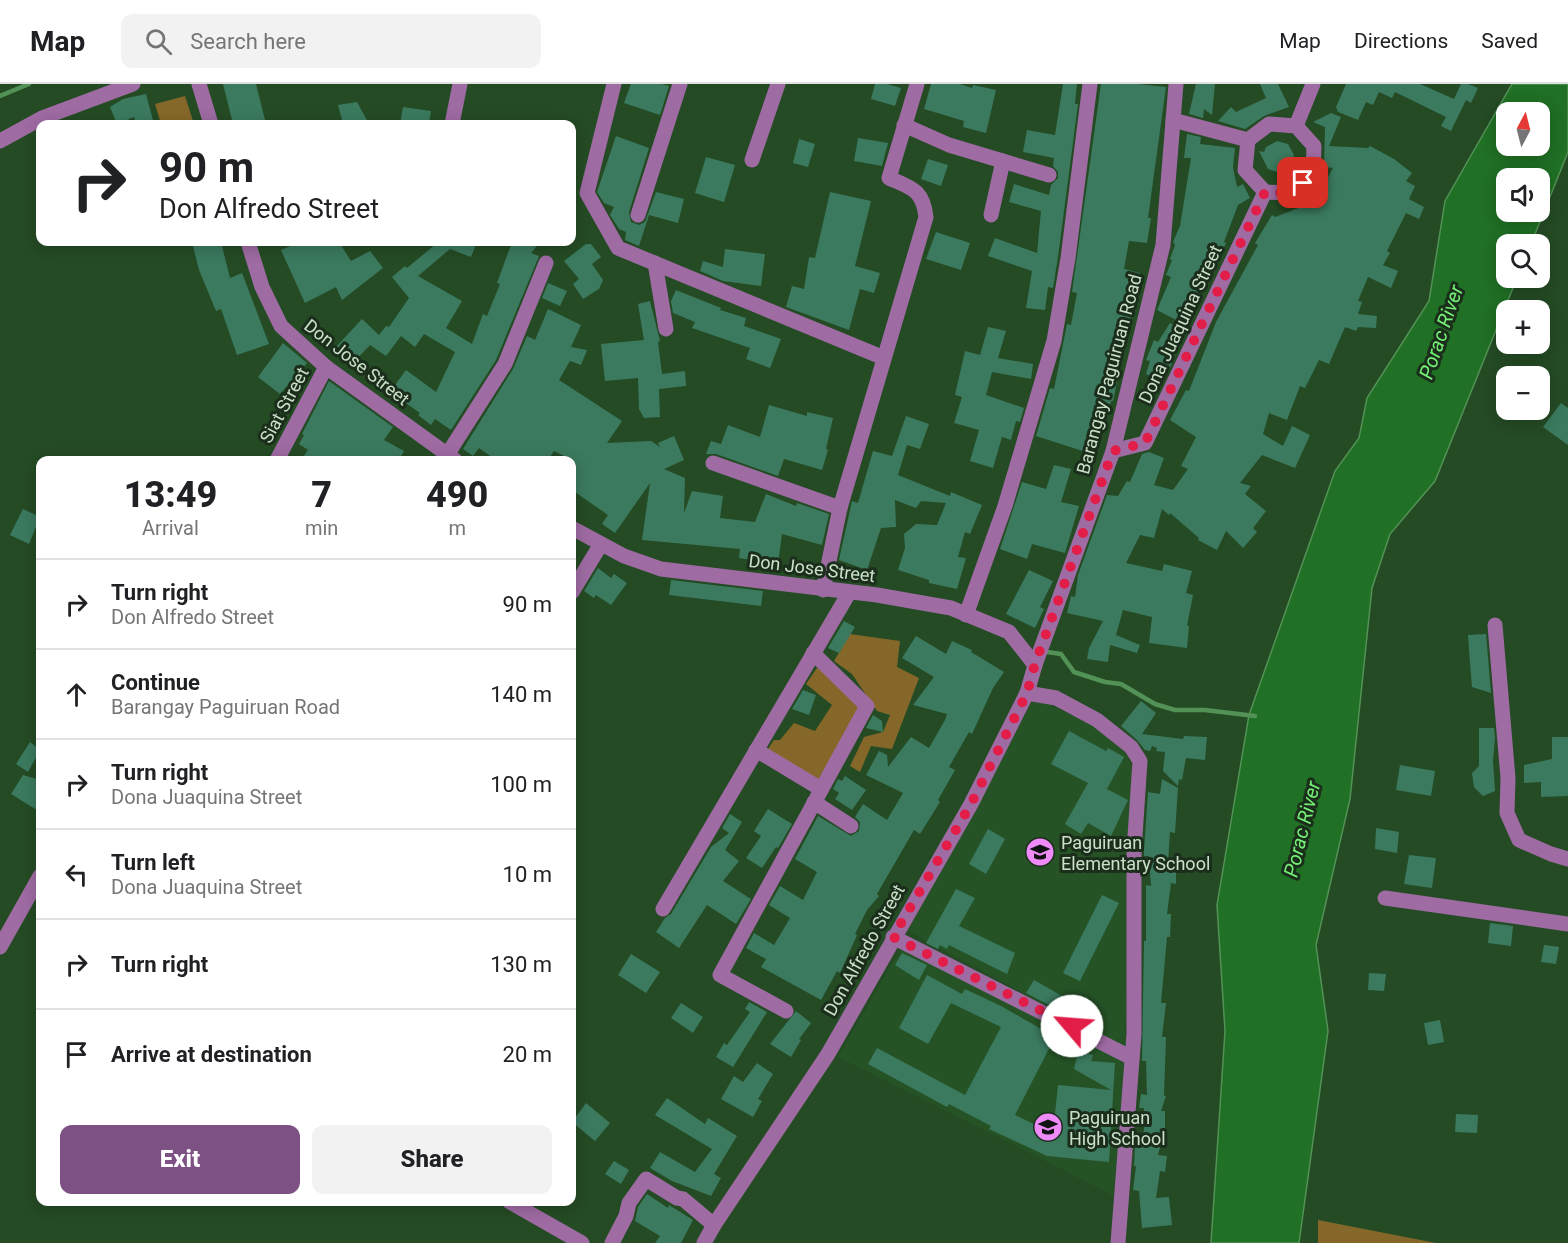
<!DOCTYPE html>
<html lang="en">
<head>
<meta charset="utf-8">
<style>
  body { margin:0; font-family:Roboto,sans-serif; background:#f2f2f2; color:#202124; height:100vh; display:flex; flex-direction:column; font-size:22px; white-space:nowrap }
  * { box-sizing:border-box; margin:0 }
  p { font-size:20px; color:#757577 }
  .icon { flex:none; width:33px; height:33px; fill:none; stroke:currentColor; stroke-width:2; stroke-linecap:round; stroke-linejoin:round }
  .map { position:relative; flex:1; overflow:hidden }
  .details { position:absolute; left:36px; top:372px; width:540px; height:750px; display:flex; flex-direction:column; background:#fff; border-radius:12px; box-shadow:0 3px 15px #0003 }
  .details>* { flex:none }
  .top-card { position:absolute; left:36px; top:36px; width:540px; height:126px; border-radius:12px; box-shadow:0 3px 15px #0003; background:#fff; color:#202124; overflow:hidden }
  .needle { width:39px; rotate:7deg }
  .controls { position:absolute; left:1496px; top:18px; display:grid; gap:12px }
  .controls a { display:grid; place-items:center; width:54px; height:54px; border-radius:12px; background:#fff; box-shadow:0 3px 15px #0003; font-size:30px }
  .pin { position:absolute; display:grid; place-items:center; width:51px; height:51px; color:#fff; margin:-26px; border-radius:12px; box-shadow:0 3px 9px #0006 }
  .me { position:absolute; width:66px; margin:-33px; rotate:297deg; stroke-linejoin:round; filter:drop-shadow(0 0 4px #0008) }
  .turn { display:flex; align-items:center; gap:21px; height:126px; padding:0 24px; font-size:27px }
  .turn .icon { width:78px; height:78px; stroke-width:2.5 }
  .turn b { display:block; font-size:42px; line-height:51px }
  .eta { display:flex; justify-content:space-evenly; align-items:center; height:102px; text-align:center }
  .eta b { font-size:36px; font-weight:800; line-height:42px }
  .button { display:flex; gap:12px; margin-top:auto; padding:12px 24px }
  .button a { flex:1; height:69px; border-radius:12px; background:#7d5183; color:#fff; font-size:24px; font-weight:800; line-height:69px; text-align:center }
  .button a+a { background:#f2f2f2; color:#202124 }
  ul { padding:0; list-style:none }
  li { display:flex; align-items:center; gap:18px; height:90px; padding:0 24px; border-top:2px solid #e0e0e0 }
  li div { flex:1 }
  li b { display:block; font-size:22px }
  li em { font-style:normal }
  header { display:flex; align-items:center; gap:36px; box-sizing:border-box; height:84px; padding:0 30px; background:#fff; border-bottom:2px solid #e0e0e0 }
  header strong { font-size:28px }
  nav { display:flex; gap:33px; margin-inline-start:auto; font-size:21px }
  .search { width:420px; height:54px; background:#f2f2f2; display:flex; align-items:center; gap:15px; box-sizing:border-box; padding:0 21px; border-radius:12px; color:#757577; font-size:22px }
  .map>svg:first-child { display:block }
</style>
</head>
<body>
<header>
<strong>Map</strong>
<div class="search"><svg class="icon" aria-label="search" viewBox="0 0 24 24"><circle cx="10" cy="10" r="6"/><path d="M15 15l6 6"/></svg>Search here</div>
<nav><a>Map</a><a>Directions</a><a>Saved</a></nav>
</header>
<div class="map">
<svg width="1568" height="1159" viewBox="0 0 1568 1159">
  <rect width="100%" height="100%" fill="#244b24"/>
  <g fill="#255326">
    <path d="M1034,614L1086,637L1119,659L1128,672L1133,691L1125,964L906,846Z"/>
    <path d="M905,858L1125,976L1113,1111L838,973Z"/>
  </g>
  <g fill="#856829">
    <path d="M185,12L194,40H161L155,20Z"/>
    <path d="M850,550L900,557L897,583L919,594L892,665L871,662L860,688L850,682L864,653L883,648L890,631L877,627L852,590L834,577Z"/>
    <path d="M819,581L861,624L818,696L766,668L774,656H780L794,639L815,647L832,621L806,600Z"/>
    <path d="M1318,1136L1436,1159H1318Z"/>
  </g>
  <path fill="#207025" stroke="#539256" stroke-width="1.5" fill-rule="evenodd" d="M1512,0H1568V68L1531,160H1506V194H1517L1435,397L1390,450L1372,504L1350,715L1316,861L1328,947L1299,1159H1211L1225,947L1217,821L1249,631L1335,387L1359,354L1367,314L1429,217L1445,117ZM1506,28H1539V62H1506ZM1506,94H1539V128H1506Z"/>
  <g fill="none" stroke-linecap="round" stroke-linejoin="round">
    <g stroke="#539256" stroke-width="4.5">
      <path d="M0,12L29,0"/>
      <path d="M1047,568L1061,570L1074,588L1105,598L1121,600L1155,620L1175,626H1205L1255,632"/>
    </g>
  </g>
  <g fill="#3b7a5f">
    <path d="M223,0H256L266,40H233Z"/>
    <path d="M631,0H662L669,2L660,31L624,19Z"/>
    <path d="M875,0H887L901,4L895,22L871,15Z"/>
    <path d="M931,0H960L972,4L973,1L996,6L986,49L963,43L964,37L924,25Z"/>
    <path d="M1063,0H1077L1075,20H1078L1058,173L1053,204L1048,203L1045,226L1026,224L1032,187L988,172L995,154L1037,169L1041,127L1009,118L1014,100L1049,111L1051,101L1058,94V88L1053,82L1054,74L1023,68L1027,46L1055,51Z"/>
    <path d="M1101,0H1138L1166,3L1148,134H1151L1147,159L1129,157L1124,185L1140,189L1113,317H1111L1106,336H1103L1095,371L1036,352L1050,304L1054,305L1067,240L1071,241L1077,209L1072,208Z"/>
    <path d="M1196,0H1215L1212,31L1204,25L1203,34L1189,30Z"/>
    <path d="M1260,0H1278L1289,23L1264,32L1245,45L1218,37L1231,23L1236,28L1266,14Z"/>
    <path d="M1346,0H1420L1454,15L1461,0H1468L1478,4L1471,19L1466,16L1451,47L1441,42L1446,33L1395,8L1392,14L1379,8L1373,21L1366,18L1358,36L1338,28L1336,23Z"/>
    <path d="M146,10L154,40H136L134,33L117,40L110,23L123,15Z"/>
    <path d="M357,18L369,40H343L338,21Z"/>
    <path d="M403,23L431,27L429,40H400Z"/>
    <path d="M1331,29L1341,33L1329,62L1368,64L1370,62L1394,75L1412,89L1406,97L1415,102L1409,115L1424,123L1419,135L1406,129L1387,167L1390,169L1383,181L1398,187L1391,204L1368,193L1358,217L1362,218L1358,230L1377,232L1376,244L1358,243L1356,247L1345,243L1329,280L1319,276L1305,304L1300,302L1287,336L1269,329L1263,350L1283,362L1292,342L1310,351L1295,384L1262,371L1240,399L1251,402L1245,410L1266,427L1253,444L1257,448L1243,464L1226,447L1217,466L1198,456L1199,454L1170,429L1169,431L1162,425L1154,454L1140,451L1126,479L1162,487L1164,480L1192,487L1186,509L1193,511L1187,542H1189L1187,564L1149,559L1152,533L1123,526L1116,551L1140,561L1137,569L1110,561L1108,578L1087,575L1089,564L1103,537L1067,529L1071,512L1075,513L1078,491L1107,411L1118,412L1127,397L1130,398L1142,370L1149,368L1164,374L1154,401L1173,406L1188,385L1181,382L1196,353L1170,336L1186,306L1189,307L1216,238L1258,161L1255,159L1272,131L1275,133L1309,120L1308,119L1317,114L1333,84L1324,83L1325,43L1313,38Z"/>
    <path d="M1187,50L1201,53L1200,60L1235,64L1233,83L1237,103L1243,100L1250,114L1238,121L1224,158L1226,159L1217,178L1180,238L1157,226L1171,193L1166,191L1172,176L1170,175L1175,161L1173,158L1180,142L1191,74H1184Z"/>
    <path d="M616,52L649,64L629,128L631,138L639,141L645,138L656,108L684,115L678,139L649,131L639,162L625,156L626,148L619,145L610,131L614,123L604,119L597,108Z"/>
    <path d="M858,54L888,59L882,82L854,77Z"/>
    <path d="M799,55L815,60L808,83L793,79Z"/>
    <path d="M1277,57L1288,60L1294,71L1291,83L1280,89L1268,85L1259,67L1264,68L1266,63Z"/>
    <path d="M706,73L735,81L724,118L695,109Z"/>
    <path d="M928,75L948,81L941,102L921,95Z"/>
    <path d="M830,108L871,117L855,182L880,189L874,209L860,205L849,246L786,223L792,202L804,205L809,173L815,174Z"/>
    <path d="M936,148L970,159L961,186L926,175Z"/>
    <path d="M213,158H221L230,194L242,189L269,260L237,271L221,225L216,227L199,186L193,162Z"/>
    <path d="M300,158H339L351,177L370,167L383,184L342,216L336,203L305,219L281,166Z"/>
    <path d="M433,158H477L471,173L450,165L418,192L462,217L446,244L472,260L483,230L487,232L500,200L497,199L512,158H540L531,169L539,172L496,276L451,346L435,335L431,341L418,331L420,329L390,308L406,286L436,308L455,268L424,250L415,263L401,252L386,272L370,261L353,279L336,263L362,235L379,251L386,242L389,243L409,214L392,193L405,182L407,184L436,160Z"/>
    <path d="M586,160H591L601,173L592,180L603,196L599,205L583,215L573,200L579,195L564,177Z"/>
    <path d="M725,165L765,170L761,202L723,197L700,187L703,177L723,183Z"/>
    <path d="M548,199L567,207L560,222L542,214Z"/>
    <path d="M676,206L721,224L720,226L746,234L744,242L781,255L770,284L746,275L750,264L692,244L695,238L673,229L671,217Z"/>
    <path d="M650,217L660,257L658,258L662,290L685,287L686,302L659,305L660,333L644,334L639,325L638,294L605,297L601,260L644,256L638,220Z"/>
    <path d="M548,225L581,241L571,263L587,266L581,281L570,277L559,296L622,337L607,359L651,357L660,363L658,359L674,352L684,376L664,385L685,394L684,429L692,407L723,412L720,434L755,438L766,410L796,422L797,419L829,430L822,461L782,450L778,480L739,474L740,465L642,456L650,399L615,449L602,440L608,431L572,406V376L554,367L548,376H496L479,364L473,372L463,365L513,285L527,252L535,256Z"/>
    <path d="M1170,239L1184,247L1174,264L1177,265L1170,284L1165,282L1160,296L1146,290L1150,277L1146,276L1154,256L1158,258Z"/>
    <path d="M988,243L1006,247L998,274L1033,280L1031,295L992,288L986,311L1024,324L1020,338L1016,337L1011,356L1002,353L993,384L970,377L979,346L954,339L962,313L955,311L965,267L980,271Z"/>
    <path d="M283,259L307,279L280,310L258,293Z"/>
    <path d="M329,297L393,343L384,356L404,367L399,376H301L308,366L299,360L304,351L302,350Z"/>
    <path d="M1561,319L1568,324V361L1543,343Z"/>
    <path d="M769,321L807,332V328L833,334L826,365L828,366L822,386L784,375L778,392L716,370H706L711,357L721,360L728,341L760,353Z"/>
    <path d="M906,332L929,340L920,365L907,361L898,391L950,412L951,408L982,421L970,450L965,448L958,473L966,474L957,505L929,499V496L898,486L905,464L904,450L916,440L937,441L946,419L921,417L916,424L895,416L896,443L881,444L867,486L839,476L852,417L858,419L873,367L892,372Z"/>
    <path d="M1054,381L1071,385L1061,418L1079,422L1065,469L1032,460L1027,475L1000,465L1022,398L1046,405Z"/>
    <path d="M23,425L40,433L29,460L10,451Z"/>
    <path d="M598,484L611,494L614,490L627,499L611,521L596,511L594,514L584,507Z"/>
    <path d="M1029,486L1053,497L1040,523L1044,525L1035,544L1006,530Z"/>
    <path d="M671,496L763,507L761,522L669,511Z"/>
    <path d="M844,537L855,543L839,569L828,564Z"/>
    <path d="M1486,550L1491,609L1472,603L1470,579L1468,551Z"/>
    <path d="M916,552L946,570L952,557L972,566L971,568L1004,588L993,604L972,650L969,648L949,683L955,686L938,716L940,718L920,750L914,746L877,810L879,812L867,826L855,850L857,851L840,889L837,887L821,916L761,883L766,875L746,864L754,849L774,861L790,834L769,821L780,802L803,816L817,788L795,775L818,732L851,752L859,747L860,738L855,733L863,720L887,736L903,709L866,691L879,667L887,671L888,683L911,653L929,664L945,636L947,630L913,621L934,593L902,574Z"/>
    <path d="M803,606L816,611L809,631L792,625Z"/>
    <path d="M1141,617L1156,629L1142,650L1183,655L1184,652L1207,653L1205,676L1186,674L1182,696L1179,695L1178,702L1163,687L1165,668L1156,667L1157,664L1152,662L1150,667L1145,666L1137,656L1121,642Z"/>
    <path d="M873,631L882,637L883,648L866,644Z"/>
    <path d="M1479,644H1494L1495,654L1493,677L1495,707L1483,712L1474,703L1472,689L1479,682Z"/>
    <path d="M1069,647L1106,667L1108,664L1124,673L1107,705L1128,716L1111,752L1088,739L1081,750L1065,740L1088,699L1051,680Z"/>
    <path d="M1552,653H1568V712L1541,713V698L1524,699V681L1552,675Z"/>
    <path d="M30,658L40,666L28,688L16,680Z"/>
    <path d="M1400,681L1435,687L1431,712L1396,706Z"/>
    <path d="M23,691L40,696V728L11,710Z"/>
    <path d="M845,692L866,706L852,726L835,715L839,709L833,705L838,695L842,697Z"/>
    <path d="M1162,695L1178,704L1175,749L1170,748L1168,779H1176V800L1171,799L1167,830H1171L1170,853H1167L1161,919H1166L1162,953H1166L1164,1012H1166L1161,1027H1165V1044L1158,1071L1167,1072L1165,1088L1160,1087L1156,1114L1169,1113L1172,1141L1142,1144L1139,1107L1133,1106L1136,1082H1134L1135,1063H1141L1145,1039L1143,1038L1144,1024H1139L1141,1010L1147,1011L1146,977H1142L1144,857H1146V801L1151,802L1149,772H1144V767L1148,708L1160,710Z"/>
    <path d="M768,725L792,740L778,764L776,763L762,784L746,774L761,752L754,747Z"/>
    <path d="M730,730L742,738L725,766L739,777L723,797L751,815L736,840L707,821L679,864L656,848L665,834L671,830L711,763L729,749L722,744Z"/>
    <path d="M1376,744L1399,748L1397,769L1375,765Z"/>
    <path d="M988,745L1005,755L986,790L969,780Z"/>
    <path d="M1409,771L1436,774L1432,804L1404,800Z"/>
    <path d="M956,805L975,814L959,842L1015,869L1007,890L949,861L947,865L940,861L938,865L926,859Z"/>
    <path d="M1102,811L1119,819L1080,897L1063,889Z"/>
    <path d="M1490,839L1513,842L1511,862L1488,859Z"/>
    <path d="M1544,861L1559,863L1556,880L1541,878Z"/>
    <path d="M902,869L927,881L919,896L895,881Z"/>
    <path d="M631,870L660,888L646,909L618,891Z"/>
    <path d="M1369,889L1386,890L1384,907L1368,906Z"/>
    <path d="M927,891L962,910L965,905L1001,922L1055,953L1015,1031L1053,1049L1058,1001L1111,1006L1074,985L1078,968L1093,971L1091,977L1115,979L1109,1078L1047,1072L989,1045L991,1042L949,1020L947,1023L868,980L877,964L965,1011L1001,943L951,919L928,960L899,944Z"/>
    <path d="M1034,896L1062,912L1055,924L1026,909Z"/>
    <path d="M749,918L767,928L733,983L716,973L724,959L727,961L750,928L745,925Z"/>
    <path d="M681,919L703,933L693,949L671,934Z"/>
    <path d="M796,927L811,939L799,955L801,956L791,973L770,960Z"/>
    <path d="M1440,936L1444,958L1428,961L1424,939Z"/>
    <path d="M757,979L773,990L758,1015L762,1017L753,1033L721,1015L734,992L743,998Z"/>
    <path d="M667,1014L705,1040L708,1034L737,1052L714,1090L721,1094L711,1112L672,1097L650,1084L660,1068L695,1088L712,1065L655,1031Z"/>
    <path d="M586,1019L610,1039L595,1057L572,1038Z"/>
    <path d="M1456,1030L1478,1031L1477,1049L1455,1048Z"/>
    <path d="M614,1077L629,1086L621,1100L605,1090Z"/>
    <path d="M647,1110L668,1124L669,1121L693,1136L681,1159H655L660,1152L635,1137L638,1123Z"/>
  </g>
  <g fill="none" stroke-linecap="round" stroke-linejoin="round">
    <g stroke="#9e6ba3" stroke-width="15">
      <path d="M199,0L211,40"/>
      <path d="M614,0L587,109L618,164L884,274"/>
      <path d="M1173,36L1248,56"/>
      <path d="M452,40L460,0"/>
      <path d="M1269,40L1296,42L1314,62L1313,90L1293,109L1265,108L1245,86L1248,56Z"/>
      <path d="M904,41L949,61L1049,91"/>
      <path d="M1296,42L1313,0"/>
      <path d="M0,57L42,34L133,0"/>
      <path d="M752,76L778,0"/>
      <path d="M638,131L680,0"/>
      <path d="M991,131L1003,77"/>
      <path d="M248,158L262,203L281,242L326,283L455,376"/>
      <path d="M655,179L666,245"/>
      <path d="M1113,367L1145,359L1265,108"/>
      <path d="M447,371L505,280L546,179"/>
      <path d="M277,376L326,283"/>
      <path d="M713,379L840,424"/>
      <path d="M572,444L624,472L661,485L877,511L951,524L1009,548L1035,581"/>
      <path d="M823,506L840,424L926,133C923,106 912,104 889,94L917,0"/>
      <path d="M572,508L601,460"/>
      <path d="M966,531L1005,422L1054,257L1068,174L1090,0"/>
      <path d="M1495,541L1508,694L1507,729L1519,756L1551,770L1568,775"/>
      <path d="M1027,609L1056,614L1097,636L1131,663L1140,677L1134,767V950L1118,1159"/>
      <path d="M756,666L821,705"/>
      <path d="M814,718L851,742"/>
      <path d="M1385,814L1568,840"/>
      <path d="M663,825L849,509"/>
      <path d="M893,853L1132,974"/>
      <path d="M0,863L40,792"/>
      <path d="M786,927L720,891L867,622L813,569"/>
      <path d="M510,1118L582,1159"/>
      <path d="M612,1159L626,1132L629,1119L646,1095L677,1114L683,1115L714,1141"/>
      <path d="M704,1159L714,1141L828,970L971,720L1027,609L1035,581L1113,367L1163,161L1176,0"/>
    </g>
  </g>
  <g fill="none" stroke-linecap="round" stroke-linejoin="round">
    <path stroke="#e11d48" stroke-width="10" stroke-dasharray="0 18" d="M1072,942L893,853L971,720L1027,609L1035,580L1113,367L1145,359L1265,108L1293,109L1303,99"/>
  </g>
  <defs>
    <g id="school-disc" transform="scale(1.5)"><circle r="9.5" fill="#ee8bf8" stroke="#1b2d1b"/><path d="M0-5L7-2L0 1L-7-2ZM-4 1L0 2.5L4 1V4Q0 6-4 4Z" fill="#111"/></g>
  </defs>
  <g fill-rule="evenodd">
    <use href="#school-disc" x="1040" y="768"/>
    <use href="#school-disc" x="1048" y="1043"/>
  </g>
  <g text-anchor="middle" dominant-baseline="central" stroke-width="6" stroke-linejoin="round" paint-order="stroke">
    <g font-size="18" fill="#cae0c9" stroke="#1b2d1b">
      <text transform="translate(1180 240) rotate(-65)">Dona Juaquina Street</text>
      <text transform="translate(357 278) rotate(38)">Don Jose Street</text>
      <text transform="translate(1109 290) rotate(-75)">Barangay Paguiruan Road</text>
      <text transform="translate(284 321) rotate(-62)">Siat Street</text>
      <text transform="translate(812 484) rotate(7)">Don Jose Street</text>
      <text transform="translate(864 866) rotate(-61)">Don Alfredo Street</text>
    </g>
    <g font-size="18" fill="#cae0c9" stroke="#1b2d1b" text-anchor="start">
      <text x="1061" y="758">Paguiruan<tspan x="1061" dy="21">Elementary School</tspan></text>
      <text x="1069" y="1033">Paguiruan<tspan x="1069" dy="21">High School</tspan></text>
    </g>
    <g font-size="20" font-style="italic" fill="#75f177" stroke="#1b2d1b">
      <text transform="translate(1441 248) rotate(-71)">Porac River</text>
      <text transform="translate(1302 745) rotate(-76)">Porac River</text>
    </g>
  </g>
</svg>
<div class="controls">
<a><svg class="needle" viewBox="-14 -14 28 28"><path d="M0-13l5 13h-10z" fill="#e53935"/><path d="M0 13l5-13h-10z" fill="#757577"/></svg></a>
<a><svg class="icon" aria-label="sound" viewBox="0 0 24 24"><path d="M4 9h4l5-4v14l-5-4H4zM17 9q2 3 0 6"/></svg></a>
<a><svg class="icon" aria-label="search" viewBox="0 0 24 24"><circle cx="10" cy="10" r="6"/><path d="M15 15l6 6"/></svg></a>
<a>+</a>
<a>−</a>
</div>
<div class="pin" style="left:1303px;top:99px;background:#d93025"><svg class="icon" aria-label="arrive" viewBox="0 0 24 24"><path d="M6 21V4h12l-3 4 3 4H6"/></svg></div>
<svg class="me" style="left:1072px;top:942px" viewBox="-20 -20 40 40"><circle r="19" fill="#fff"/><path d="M0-13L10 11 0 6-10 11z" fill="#e11d48"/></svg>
<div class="top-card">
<div class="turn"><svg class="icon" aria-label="right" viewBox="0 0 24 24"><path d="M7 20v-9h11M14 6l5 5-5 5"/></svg><div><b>90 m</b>Don Alfredo Street</div></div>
</div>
<section class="details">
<div class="eta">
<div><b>13:49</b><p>Arrival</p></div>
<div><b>7</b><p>min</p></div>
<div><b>490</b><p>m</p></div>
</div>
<ul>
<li><svg class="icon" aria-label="right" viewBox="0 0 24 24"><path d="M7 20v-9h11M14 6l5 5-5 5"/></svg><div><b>Turn right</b><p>Don Alfredo Street</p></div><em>90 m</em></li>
<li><svg class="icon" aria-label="ahead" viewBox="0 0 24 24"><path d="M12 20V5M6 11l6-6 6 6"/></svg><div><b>Continue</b><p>Barangay Paguiruan Road</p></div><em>140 m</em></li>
<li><svg class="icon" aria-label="right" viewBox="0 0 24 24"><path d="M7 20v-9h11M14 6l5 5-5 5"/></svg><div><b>Turn right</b><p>Dona Juaquina Street</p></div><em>100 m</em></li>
<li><svg class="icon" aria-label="left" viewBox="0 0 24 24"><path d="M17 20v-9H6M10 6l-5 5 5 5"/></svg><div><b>Turn left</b><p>Dona Juaquina Street</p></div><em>10 m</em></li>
<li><svg class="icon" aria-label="right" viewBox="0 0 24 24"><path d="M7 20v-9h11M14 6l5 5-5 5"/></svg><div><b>Turn right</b></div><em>130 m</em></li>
<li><svg class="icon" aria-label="arrive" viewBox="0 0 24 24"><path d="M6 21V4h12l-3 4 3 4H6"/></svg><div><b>Arrive at destination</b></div><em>20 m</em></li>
</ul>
<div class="button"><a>Exit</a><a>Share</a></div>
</section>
</div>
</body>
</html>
